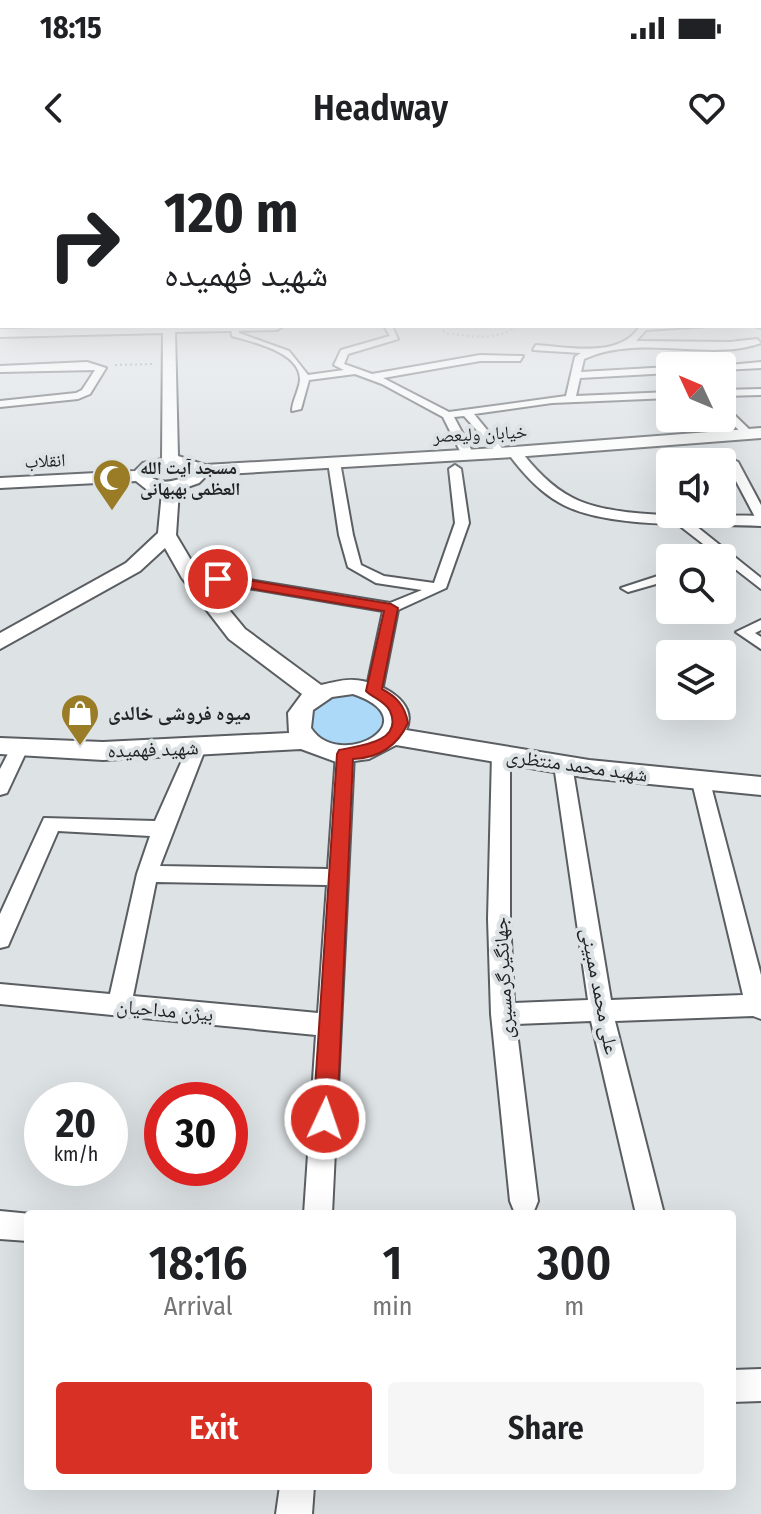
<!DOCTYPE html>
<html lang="en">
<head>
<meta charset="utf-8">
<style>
  body { margin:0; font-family:"Fira Sans Condensed","Noto Naskh Arabic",sans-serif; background:#f6f6f6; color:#202124; height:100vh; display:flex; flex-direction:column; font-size:30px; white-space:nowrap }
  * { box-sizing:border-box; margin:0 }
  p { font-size:26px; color:#757577 }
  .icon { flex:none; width:44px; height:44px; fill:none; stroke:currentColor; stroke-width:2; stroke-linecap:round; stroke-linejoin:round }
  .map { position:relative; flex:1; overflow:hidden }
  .sheet { position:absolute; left:24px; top:1050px; width:712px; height:280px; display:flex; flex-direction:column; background:#fff; border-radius:8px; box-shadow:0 8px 32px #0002 }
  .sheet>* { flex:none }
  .hud { position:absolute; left:0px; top:0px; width:762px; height:168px; box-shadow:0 8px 32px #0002; background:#fff; color:#202124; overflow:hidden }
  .needle { width:52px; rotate:314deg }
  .tools { position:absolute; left:656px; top:192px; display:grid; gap:16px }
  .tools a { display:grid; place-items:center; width:80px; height:80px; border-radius:8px; background:#fff; box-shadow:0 8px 32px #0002; font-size:40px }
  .speed { position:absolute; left:24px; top:922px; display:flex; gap:16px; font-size:40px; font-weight:700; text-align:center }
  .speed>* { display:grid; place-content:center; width:104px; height:104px; border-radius:50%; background:#fff; box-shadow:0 8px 32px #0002; line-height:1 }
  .speed small { font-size:20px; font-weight:400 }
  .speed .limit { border:12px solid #d22; background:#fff; color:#111 }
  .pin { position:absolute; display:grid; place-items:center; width:68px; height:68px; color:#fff; margin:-34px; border:4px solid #fff; border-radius:50%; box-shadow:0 2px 8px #0007 }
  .me { position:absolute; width:88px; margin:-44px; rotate:3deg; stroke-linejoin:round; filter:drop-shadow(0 0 6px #0008) }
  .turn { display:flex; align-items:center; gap:28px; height:168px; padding:0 32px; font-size:36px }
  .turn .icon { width:104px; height:104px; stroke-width:2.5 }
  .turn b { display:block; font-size:56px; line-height:68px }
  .eta { display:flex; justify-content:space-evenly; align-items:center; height:136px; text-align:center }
  .eta b { font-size:48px; font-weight:600; line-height:56px }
  .button { display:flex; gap:16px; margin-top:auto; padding:16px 32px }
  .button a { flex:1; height:92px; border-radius:8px; background:#d93025; color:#fff; font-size:32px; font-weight:600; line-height:92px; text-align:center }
  .button a+a { background:#f6f6f6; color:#202124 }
  .status { display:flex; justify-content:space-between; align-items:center; height:56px; padding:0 40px; background:#fff; direction:ltr }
  .status svg { height:22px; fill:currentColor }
  header { display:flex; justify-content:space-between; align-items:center; height:104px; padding:0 32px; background:#fff; font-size:36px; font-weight:600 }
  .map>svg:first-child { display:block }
</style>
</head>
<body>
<div class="status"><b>18:15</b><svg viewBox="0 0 49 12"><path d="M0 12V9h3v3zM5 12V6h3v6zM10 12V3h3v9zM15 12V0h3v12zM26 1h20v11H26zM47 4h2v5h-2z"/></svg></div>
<header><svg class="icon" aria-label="back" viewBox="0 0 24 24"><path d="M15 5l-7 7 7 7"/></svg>Headway<svg class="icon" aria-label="heart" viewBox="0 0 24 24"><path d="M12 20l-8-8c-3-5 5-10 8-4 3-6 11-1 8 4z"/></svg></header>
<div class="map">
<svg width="761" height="1354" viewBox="0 0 761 1354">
  <rect width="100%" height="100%" fill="#dde2e5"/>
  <path fill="#add9f9" d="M341,536C363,535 374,540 386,557L381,573C351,589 333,592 309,567L312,551L329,539Z"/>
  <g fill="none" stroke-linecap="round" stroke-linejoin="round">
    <g stroke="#5a5e62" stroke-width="4">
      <g id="minor">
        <path d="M760,162L761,168L757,167L760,166Z"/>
        <path d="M239,166V173L289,191L308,215L344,210L334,205L341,190L390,176L384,166H392L398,179L348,194L344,204L372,214L480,195L523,196L520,201H480L383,218L449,252L566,236L575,197L581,193L533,190L536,185C568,187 620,199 640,166H709L646,170L636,181L730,182L757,179L761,183C710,202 641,173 584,199L581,212L670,207V213L580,218L576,236L670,232V238L552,243L474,254L506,293L500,296L464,256L454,257L474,295L468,298L462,295L443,257L382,224L355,214L309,220L301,249L292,251C292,241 299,231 300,220C301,192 252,182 232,176L231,167Z"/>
        <path d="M87,202L106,208L90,234L78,239L0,247V241L76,233L82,230L95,210L0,212V206Z"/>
        <path d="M761,202V208L722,210V206H718Z"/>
        <path d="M761,229V235L722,236V230Z"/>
        <path d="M722,243L752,272V276H744L722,252Z"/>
        <path d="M334,299L340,302L353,375L361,405L384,416L434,423L455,363L449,309L455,305L461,309L469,363L446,428L398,450L382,531L374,536L366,531L383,451L189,418L182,414L189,410L390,443L422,430L376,423L348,407L339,375L328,302Z"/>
        <path d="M732,299L738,302L761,345V361L755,357L726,302Z"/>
        <path d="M671,354H681L761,418V429L671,359Z"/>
        <path d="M670,412V420L628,432L621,428Z"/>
        <path d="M761,460V470L755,473L761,477V489L736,472Z"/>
        <path d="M197,581L206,587L160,706L328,709L336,594L345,588L354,594L332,1054H304L316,875L0,844V824L110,834L137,714L150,676L58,671L11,779L8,786L0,788V754L44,658L155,661L188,587ZM156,722L327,725L318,853L133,836Z"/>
        <path d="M19,582L28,588L7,633L0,635V609L13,584Z"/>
        <path d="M501,588L510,594V759L514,843L588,840L554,605L563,599L572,605L611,840L743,835L692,622L701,615L710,622L761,815V859L753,856L615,861L664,1054H636L591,861L516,864L538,1041L534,1051L527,1054L514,1051L510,1041L491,854L488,759L492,594Z"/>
        <path d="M0,1051L31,1054H28V1081L0,1079Z"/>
        <path d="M761,1209V1241L732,1242V1210Z"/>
        <path d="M280,1326H314L312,1354H276Z"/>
      </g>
    </g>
    <g stroke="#5a5e62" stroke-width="4">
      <path id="tertiary" d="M514,288L519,289C534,308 551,327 573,338C617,361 710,354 761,356V366C706,363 607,370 560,343C538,331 521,311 507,292Z"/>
    </g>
    <g stroke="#5a5e62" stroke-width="4">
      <path id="secondary" d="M132,166H283L277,170L175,172L178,296L205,305L514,287L761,268V278L514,297L207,315L199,323L179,330L176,375L198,412L245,469L321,525C332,523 343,519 354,520C378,521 420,541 406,570L589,600L761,617V635L589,618L396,585L369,599L339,603L301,589L103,600L0,594V578L103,582L289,573L288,553L302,534L229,479L182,418L165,388L140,411L0,489V473L126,403L158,373L162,332L146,329L136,321L0,328V318L135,311L143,303L162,299L163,173L0,177V169ZM180,305L190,309V314C177,321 162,326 149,316L154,310ZM353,534C432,561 339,612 311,568L313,550L332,537Z"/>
    </g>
    <g stroke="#8c9092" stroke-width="2" stroke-dasharray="2 3" stroke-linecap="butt">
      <path d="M441,166L445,173C471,176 495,182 518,166"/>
      <path d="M115,205L154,204"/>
    </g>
    <use href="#minor" fill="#fff" fill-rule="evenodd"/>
    <use href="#tertiary" fill="#fff" fill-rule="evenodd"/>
    <use href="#secondary" fill="#fff" fill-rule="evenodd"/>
  </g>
  <linearGradient id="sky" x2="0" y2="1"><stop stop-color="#83b6e3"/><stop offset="0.44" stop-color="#f0f2f3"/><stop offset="1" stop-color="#f0f2f3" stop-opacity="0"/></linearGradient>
  <rect width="761" height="337" fill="url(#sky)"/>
  <path fill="#d93025" stroke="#8d1f18" stroke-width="2" d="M218,415L391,444L398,448L382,529C397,537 405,546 408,563C397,587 379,598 353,599L337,959L333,968L325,971L317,968L313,959L337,594L339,590C357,586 404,583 390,551C385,541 373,538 366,531L384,451L213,422L211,419Z"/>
  <defs>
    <g id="mosque-pin" transform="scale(2)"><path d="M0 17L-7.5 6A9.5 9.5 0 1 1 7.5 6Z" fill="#997c25" stroke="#dde2e5"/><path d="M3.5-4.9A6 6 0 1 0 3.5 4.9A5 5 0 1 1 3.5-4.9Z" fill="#fff"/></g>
    <g id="shop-pin" transform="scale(2)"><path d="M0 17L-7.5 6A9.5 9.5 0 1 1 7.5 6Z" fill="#997c25" stroke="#dde2e5"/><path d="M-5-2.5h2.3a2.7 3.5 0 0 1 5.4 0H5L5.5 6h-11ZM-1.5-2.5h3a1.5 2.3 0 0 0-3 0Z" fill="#fff"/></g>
  </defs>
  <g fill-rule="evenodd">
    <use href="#mosque-pin" x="112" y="318"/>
    <use href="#shop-pin" x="80" y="553"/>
  </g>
  <g text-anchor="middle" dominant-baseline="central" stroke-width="8" stroke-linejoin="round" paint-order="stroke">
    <g font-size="18" fill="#212324" stroke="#dde2e5">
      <text transform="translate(480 274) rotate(-3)">خیابان ولیعصر</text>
      <text transform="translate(45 301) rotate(-3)">انقلاب</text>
    </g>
    <g font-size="18" font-weight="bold" fill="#212324" stroke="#dde2e5" text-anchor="start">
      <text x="140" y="308">مسجد آیت الله<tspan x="140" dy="21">العظمی بهبهانی</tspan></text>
    </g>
    <g font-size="20" font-weight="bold" fill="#212324" stroke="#dde2e5" text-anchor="start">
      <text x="108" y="553">میوه فروشی خالدی</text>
    </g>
    <g font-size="20" fill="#212324" stroke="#dde2e5">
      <text transform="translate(153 589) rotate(-2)">شهید فهمیده</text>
      <text transform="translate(577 605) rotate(8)">شهید محمد منتظری</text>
      <text transform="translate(503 818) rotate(-93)">جهانگیرگرمسیری</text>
      <text transform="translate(600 831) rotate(79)">علی محمد ممبینی</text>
      <text transform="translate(165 850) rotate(5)">بیژن مداحیان</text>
    </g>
  </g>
</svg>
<div class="tools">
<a><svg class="needle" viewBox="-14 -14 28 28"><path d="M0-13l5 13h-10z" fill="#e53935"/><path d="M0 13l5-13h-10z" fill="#757577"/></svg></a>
<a><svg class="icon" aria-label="sound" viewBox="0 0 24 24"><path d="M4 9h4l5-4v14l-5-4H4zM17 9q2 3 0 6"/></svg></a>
<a><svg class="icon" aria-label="search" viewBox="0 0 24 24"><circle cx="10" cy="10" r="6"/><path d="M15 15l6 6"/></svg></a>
<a><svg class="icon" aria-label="layers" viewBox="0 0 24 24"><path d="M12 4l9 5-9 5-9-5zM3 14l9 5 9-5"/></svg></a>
</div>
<div class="speed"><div>20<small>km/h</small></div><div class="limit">30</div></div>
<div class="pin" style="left:218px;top:419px;background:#d93025"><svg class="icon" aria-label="arrive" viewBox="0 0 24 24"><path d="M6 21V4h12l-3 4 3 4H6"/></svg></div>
<svg class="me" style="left:325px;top:959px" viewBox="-20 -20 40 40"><circle r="17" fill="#d93025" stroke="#fff" stroke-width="3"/><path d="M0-11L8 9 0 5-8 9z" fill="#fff"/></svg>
<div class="hud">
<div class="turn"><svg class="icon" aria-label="right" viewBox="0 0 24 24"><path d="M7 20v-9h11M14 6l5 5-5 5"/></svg><div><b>120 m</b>شهید فهمیده</div></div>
</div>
<section class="sheet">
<div class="eta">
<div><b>18:16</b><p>Arrival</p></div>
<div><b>1</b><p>min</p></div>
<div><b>300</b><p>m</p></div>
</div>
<div class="button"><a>Exit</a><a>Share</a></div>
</section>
</div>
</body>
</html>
